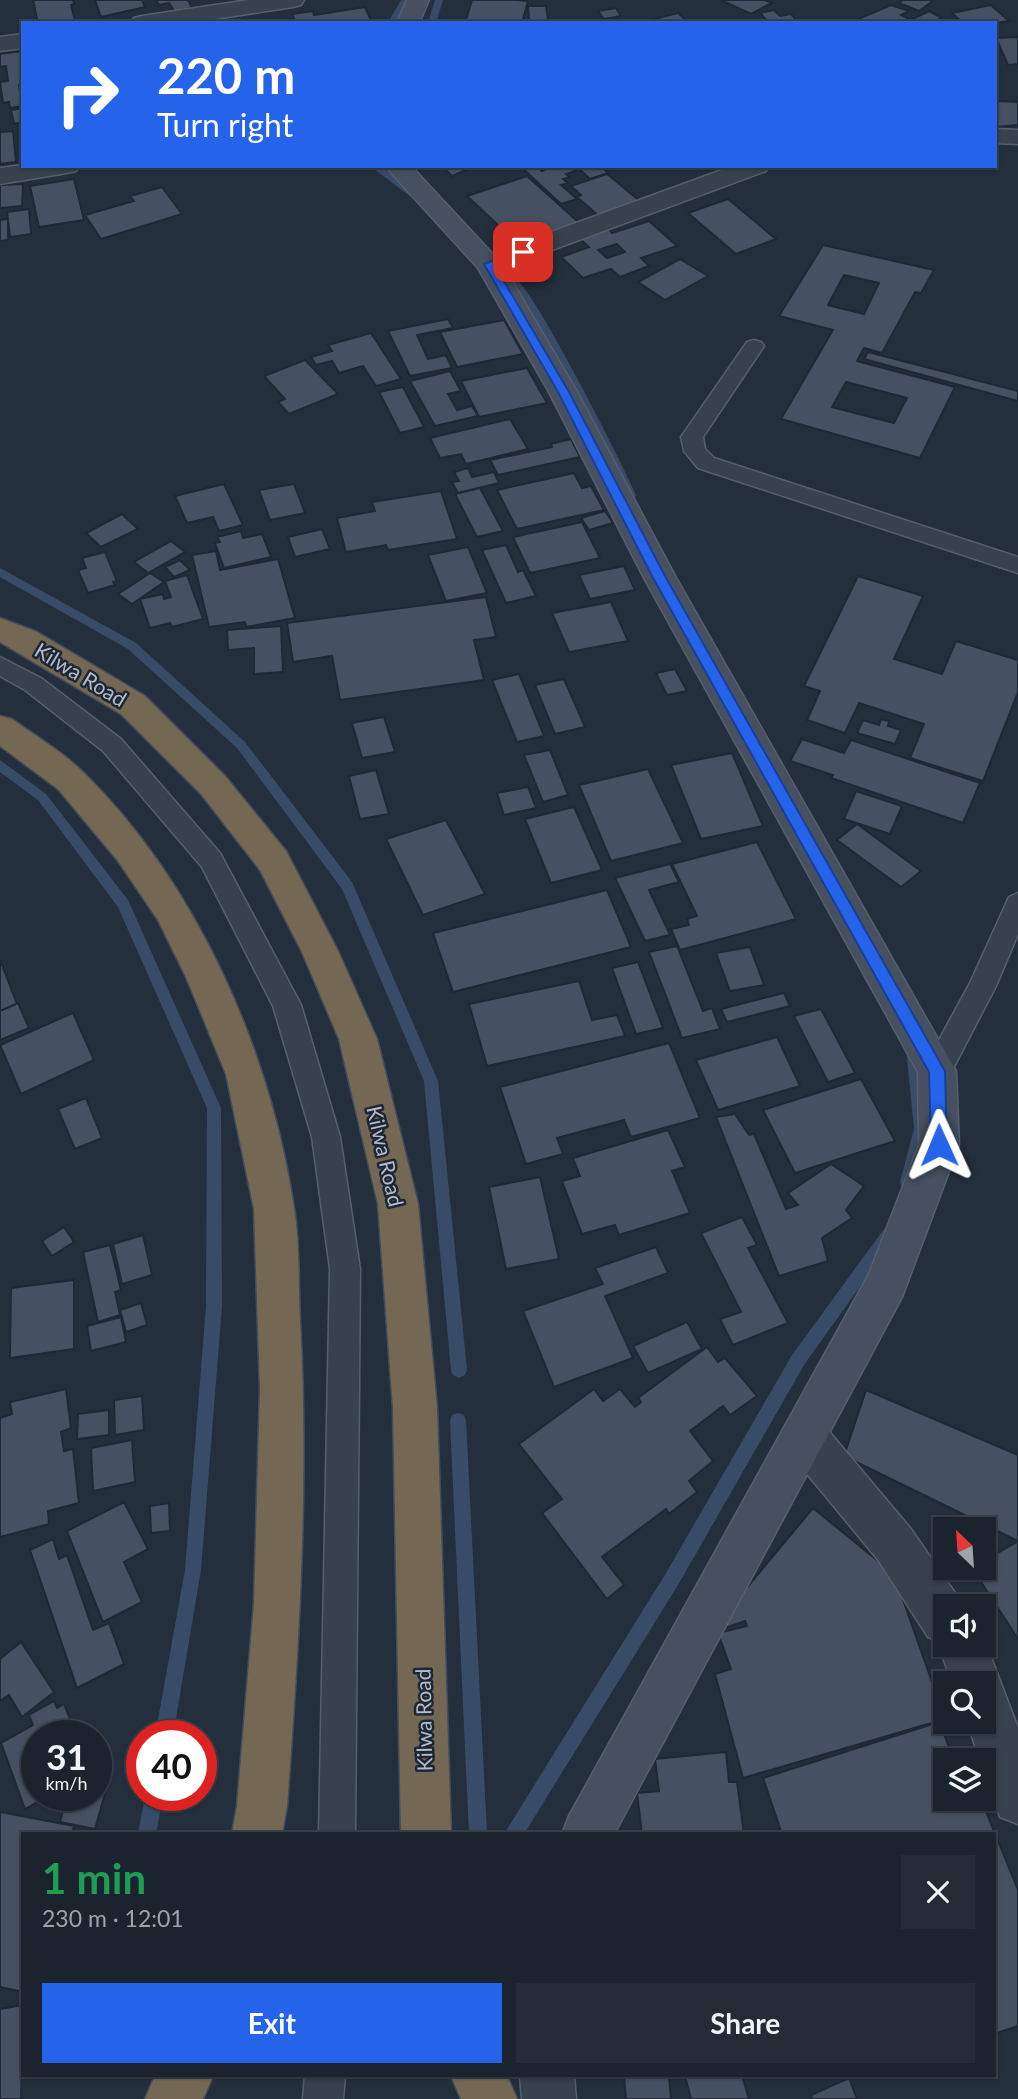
<!DOCTYPE html>
<html lang="en">
<head>
<meta charset="utf-8">
<style>
  body { margin:0; font-family:Lato,sans-serif; background:#242b36; color:#f1f3f6; height:100vh; display:flex; flex-direction:column; font-size:26px; white-space:nowrap }
  * { box-sizing:border-box; margin:0 }
  p { font-size:23px; color:#a0a4aa }
  .icon { flex:none; width:38px; height:38px; fill:none; stroke:currentColor; stroke-width:2; stroke-linecap:round; stroke-linejoin:round }
  .map { position:relative; flex:1; overflow:hidden }
  .panel { position:absolute; left:21px; top:1832px; width:975px; height:245px; display:flex; flex-direction:column; background:#1b232e; border-radius:0px; box-shadow:0 2px 5px #0004,0 0 0 2px #39404a }
  .panel>* { flex:none }
  .guide { position:absolute; left:21px; top:21px; width:976px; height:147px; border-radius:0px; box-shadow:0 2px 5px #0004,0 0 0 2px #39404a; background:#2563eb; color:#fff; overflow:hidden }
  .needle { width:46px; rotate:335deg }
  .controls { position:absolute; left:933px; top:1517px; display:grid; gap:14px }
  .controls a { display:grid; place-items:center; width:63px; height:63px; border-radius:0px; background:#1b232e; box-shadow:0 2px 5px #0004,0 0 0 2px #39404a; font-size:35px }
  .speed { position:absolute; left:21px; top:1720px; display:flex; gap:14px; font-size:35px; font-weight:700; text-align:center }
  .speed>* { display:grid; place-content:center; width:91px; height:91px; border-radius:50%; background:#1b232e; box-shadow:0 2px 5px #0004,0 0 0 2px #39404a; line-height:1 }
  .speed small { font-size:18px; font-weight:400 }
  .speed .limit { border:10px solid #d22; background:#fff; color:#111 }
  .pin { position:absolute; display:grid; place-items:center; width:60px; height:60px; color:#fff; margin:-30px; border-radius:14px; box-shadow:0 4px 10px #0006 }
  .me { position:absolute; width:77px; margin:-38px; rotate:359deg; stroke-linejoin:round; filter:drop-shadow(0 0 5px #0008) }
  .turn { display:flex; align-items:center; gap:24px; height:147px; padding:0 21px; font-size:32px }
  .turn .icon { width:91px; height:91px; stroke-width:2.5 }
  .turn b { display:block; font-size:49px; line-height:60px }
  .round { display:grid; place-items:center; flex:none; width:74px; height:74px; border-radius:0px; background:#242b36 }
  .overview { display:flex; align-items:center; justify-content:space-between; height:119px; padding:0 21px }
  h1 { font-size:42px; font-weight:700; line-height:52px; color:#1e9e55 }
  .action { display:flex; gap:14px; margin-top:auto; padding:14px 21px }
  .action a { flex:1; height:80px; border-radius:0px; background:#2563eb; color:#fff; font-size:28px; font-weight:700; line-height:80px; text-align:center }
  .action a+a { background:#242b36; color:#f1f3f6 }
  .map>svg:first-child { display:block }
</style>
</head>
<body>
<div class="map">
<svg width="1018" height="2099" viewBox="0 0 1018 2099">
  <rect width="100%" height="100%" fill="#242f3e"/>
  <g fill="none" stroke-linecap="round" stroke-linejoin="round">
    <g fill="#394c67" fill-rule="evenodd">
      <path d="M401,0H409L396,23H388Z"/>
      <path d="M435,0H443L436,23H428Z"/>
      <path d="M370,166H380L427,201L419,203Z"/>
      <path d="M489,255H495C526,284 545,320 565,356C590,402 614,448 636,495L635,498L631,499L626,495C604,449 581,405 557,361C537,324 520,288 489,259Z"/>
      <path d="M0,568L136,643L245,742L352,882L438,1081L467,1370L465,1375L459,1378L453,1375L451,1370L424,1081L342,889L237,748L128,649L0,577Z"/>
      <path d="M0,760L46,794L128,900L221,1108L222,1306L201,1570L173,1736H155L185,1570L206,1306L207,1108L118,907L38,800L0,772Z"/>
      <path d="M913,1041L918,1043L920,1047L928,1129L914,1182L912,1187L907,1189L902,1187L900,1182L914,1129L906,1047L908,1043Z"/>
      <path d="M889,1227L894,1229L897,1234L894,1239L804,1365L678,1585L524,1834H504L666,1573L792,1355L884,1229Z"/>
      <path d="M458,1413L464,1415L466,1421L487,1834H469L450,1421L452,1415Z"/>
      <path d="M145,1796H163L156,1834H138Z"/>
    </g>
  </g>
  <g fill="#455162" stroke="#1f2835" stroke-width="2" fill-rule="evenodd">
    <path d="M33,0H73L74,4L71,5L75,21L38,23Z"/>
    <path d="M95,0H142L145,7L101,17Z"/>
    <path d="M156,0H188L192,8L174,11L169,3L159,5Z"/>
    <path d="M472,0H517L528,1L522,23H509L466,20Z"/>
    <path d="M721,0H765L772,3L751,14Z"/>
    <path d="M903,0H930L933,1L919,11L899,3Z"/>
    <path d="M891,5L909,11L901,15L911,20L929,11L942,18L932,23H849Z"/>
    <path d="M991,5L1009,21L996,23H963L952,13Z"/>
    <path d="M528,6H546L548,20H529Z"/>
    <path d="M365,7L372,23H296L292,14L313,11L314,15Z"/>
    <path d="M616,8L621,16L604,19L598,11Z"/>
    <path d="M774,10L780,16L791,14L798,22L769,23L760,13Z"/>
    <path d="M678,13L689,23H653L650,20Z"/>
    <path d="M1018,37V64L1008,65L996,38Z"/>
    <path d="M23,51V85H19L22,106L10,108L9,102L3,103L0,82L8,81L6,66L0,67V54Z"/>
    <path d="M996,101L1018,102V125L996,127Z"/>
    <path d="M23,108V122L14,124L11,110Z"/>
    <path d="M13,131L16,162L0,164V132Z"/>
    <path d="M441,166H466L469,169L452,176Z"/>
    <path d="M520,166H537L542,171L546,169L542,166H571L575,171L566,174L570,177L563,179L568,183L561,185L577,199L561,204Z"/>
    <path d="M576,166H601L608,173L590,179Z"/>
    <path d="M607,174L641,202L600,217L577,197L581,195L571,186Z"/>
    <path d="M527,176L585,228L523,249L467,196Z"/>
    <path d="M74,179L84,220L39,227L30,186Z"/>
    <path d="M23,184L22,206L0,208V185Z"/>
    <path d="M162,187L182,214L101,239L85,215L134,201L130,196Z"/>
    <path d="M728,199L776,239L736,254L688,213Z"/>
    <path d="M29,209L31,234L10,237L7,212Z"/>
    <path d="M8,219V240L0,241V220Z"/>
    <path d="M649,221L677,246L641,258L649,266L620,277L611,269L583,278L561,257L589,247L579,238L608,228L612,233ZM617,244L625,252L607,258L598,250Z"/>
    <path d="M823,245L934,270L921,293L915,292L882,353L864,348L857,361L955,387L920,458L781,419L833,330L779,316ZM844,275L879,283L864,314L828,305ZM846,382L907,398L894,423L832,407Z"/>
    <path d="M680,259L708,276L665,300L638,282Z"/>
    <path d="M448,319L453,328L417,335L428,359L446,355L452,368L410,376L388,331Z"/>
    <path d="M504,320L523,354L457,367L440,332Z"/>
    <path d="M371,333L401,379L376,386L363,366L339,373L332,361L316,365L311,357L332,351L328,345Z"/>
    <path d="M868,352L1018,391V401L864,359Z"/>
    <path d="M305,360L338,394L289,414L278,402L285,399L264,376Z"/>
    <path d="M527,368L547,403L479,417L461,381Z"/>
    <path d="M450,371L461,391L448,394L457,410L472,406L478,416L435,426L410,381Z"/>
    <path d="M403,387L424,427L400,433L379,392Z"/>
    <path d="M510,419L528,449L466,464L461,454L440,458L430,438Z"/>
    <path d="M571,439L580,457L498,475L490,460L552,447L551,444Z"/>
    <path d="M468,468L472,477L494,472L499,483L458,493L452,482L459,481L454,472Z"/>
    <path d="M574,473L582,488L591,486L604,510L517,529L497,490Z"/>
    <path d="M224,484L243,525L219,531L213,517L187,523L175,496Z"/>
    <path d="M294,484L305,513L270,520L259,490Z"/>
    <path d="M480,488L503,531L477,537L455,494Z"/>
    <path d="M441,491L457,539L388,550L386,545L346,552L337,518L375,511L372,502Z"/>
    <path d="M605,511L613,523L589,530L581,518Z"/>
    <path d="M122,514L138,529L101,547L86,533Z"/>
    <path d="M582,522L600,558L530,573L513,537Z"/>
    <path d="M322,529L330,549L295,557L288,537Z"/>
    <path d="M241,531L243,538L262,534L271,557L224,568L215,543L220,542L217,537Z"/>
    <path d="M171,541L185,552L148,573L134,562Z"/>
    <path d="M506,545L518,572L523,570L536,596L506,603L482,550Z"/>
    <path d="M468,547L487,593L446,601L428,555Z"/>
    <path d="M216,551L220,570L278,559L295,618L246,627L245,622L209,627L192,555Z"/>
    <path d="M105,552L117,581L113,582L115,585L88,593L78,570L86,568L82,558Z"/>
    <path d="M180,560L190,570L174,577L165,567Z"/>
    <path d="M624,566L635,590L590,599L579,575Z"/>
    <path d="M150,573L164,582L132,604L118,594Z"/>
    <path d="M187,575L203,619L172,627L170,623L150,628L140,599L163,594L164,599L171,597L165,581Z"/>
    <path d="M858,576L923,596L894,659L942,674L956,641L1018,660V692L983,781L910,758L924,724L859,703L845,733L807,720L820,691L804,686Z"/>
    <path d="M486,597L496,637L474,640L484,680L340,700L332,656L293,662L287,623Z"/>
    <path d="M611,602L628,641L569,652L552,613Z"/>
    <path d="M281,626L283,672L254,674V648L228,650L227,630Z"/>
    <path d="M675,669L687,691L667,695L656,673Z"/>
    <path d="M519,674L544,736L517,742L492,680Z"/>
    <path d="M564,679L585,727L555,734L535,685Z"/>
    <path d="M384,717L395,752L362,758L352,723Z"/>
    <path d="M881,719L889,721L888,726L901,730L895,744L857,733L863,720L879,725Z"/>
    <path d="M802,739L844,753L851,740L980,783L963,823L831,778L833,775L790,761Z"/>
    <path d="M550,750L568,795L543,802L524,755Z"/>
    <path d="M732,753L763,826L701,839L671,765Z"/>
    <path d="M648,769L683,843L611,861L579,785Z"/>
    <path d="M376,770L389,814L360,819L349,776Z"/>
    <path d="M528,787L536,808L504,815L497,793Z"/>
    <path d="M856,791L902,806L890,834L844,819Z"/>
    <path d="M574,807L602,870L551,883L525,819Z"/>
    <path d="M446,820L485,894L423,915L386,839Z"/>
    <path d="M857,824L921,871L901,887L837,840Z"/>
    <path d="M757,842L796,919L680,950L671,929L689,925L687,919L697,916L672,864Z"/>
    <path d="M670,864L679,882L649,890L670,935L645,941L615,878Z"/>
    <path d="M607,890L631,947L453,992L433,933Z"/>
    <path d="M677,946L703,1011L712,1008L720,1029L682,1038L649,952Z"/>
    <path d="M750,947L764,985L730,991L716,953Z"/>
    <path d="M0,960L17,1004L0,1011Z"/>
    <path d="M638,962L663,1028L636,1034L612,968Z"/>
    <path d="M579,981L592,1020L617,1015L625,1036L487,1066L469,1004Z"/>
    <path d="M784,993L790,1006L727,1022L721,1009Z"/>
    <path d="M18,1003L29,1028L0,1040V1011Z"/>
    <path d="M821,1009L855,1073L828,1082L794,1016Z"/>
    <path d="M73,1013L94,1060L21,1094L0,1045Z"/>
    <path d="M777,1037L800,1086L718,1110L696,1060Z"/>
    <path d="M669,1043L700,1118L631,1137L624,1120L557,1138L563,1154L526,1164L500,1087Z"/>
    <path d="M861,1079L895,1141L795,1173L763,1110Z"/>
    <path d="M86,1098L102,1138L75,1149L58,1109Z"/>
    <path d="M735,1114L749,1135L754,1134L786,1209L798,1205L788,1193L831,1164L864,1186L846,1210L852,1218L822,1238L828,1261L779,1276L716,1117Z"/>
    <path d="M668,1130L685,1167L672,1171L690,1213L619,1235L615,1225L582,1234L562,1181L580,1176L573,1158Z"/>
    <path d="M540,1177L559,1259L506,1269L489,1187Z"/>
    <path d="M742,1217L757,1245L748,1248L788,1323L733,1345L720,1319L741,1312L701,1233Z"/>
    <path d="M64,1227L74,1242L52,1256L42,1241Z"/>
    <path d="M143,1235L152,1275L122,1284L113,1244Z"/>
    <path d="M110,1245L121,1290L115,1292L120,1315L98,1322L83,1252Z"/>
    <path d="M656,1247L668,1273L605,1296L633,1358L554,1387L523,1311L603,1284L595,1268Z"/>
    <path d="M74,1280V1349L10,1358L11,1288Z"/>
    <path d="M141,1303L147,1325L126,1332L120,1310Z"/>
    <path d="M121,1317L126,1342L91,1351L87,1326Z"/>
    <path d="M687,1322L702,1349L648,1373L633,1346Z"/>
    <path d="M707,1347L718,1362L725,1358L757,1396L730,1415L723,1406L690,1431L713,1461L689,1481L697,1492L669,1514L666,1509L602,1557L624,1585L607,1599L542,1513L562,1499L519,1444L594,1389L603,1401L620,1389L635,1407L641,1402L638,1398Z"/>
    <path d="M66,1389L71,1428L61,1432L64,1451L73,1449L79,1503L48,1511L49,1524L0,1537V1418L12,1414L10,1402Z"/>
    <path d="M866,1390L1018,1455V1639L972,1568H984V1561L1018,1541L844,1456Z"/>
    <path d="M142,1396L144,1430L115,1435L114,1400Z"/>
    <path d="M109,1410V1435L77,1439L78,1414Z"/>
    <path d="M132,1440L135,1482L93,1491L91,1448Z"/>
    <path d="M124,1502L148,1549L124,1562L142,1602L103,1622L67,1531Z"/>
    <path d="M169,1503L170,1531L151,1533L150,1506Z"/>
    <path d="M813,1508L894,1574L945,1719L743,1778L715,1674L731,1669L718,1633L747,1626L745,1621L725,1628L720,1620Z"/>
    <path d="M53,1539L59,1559L67,1555L93,1630L109,1623L124,1664L77,1688L30,1550Z"/>
    <path d="M21,1642L54,1692L22,1717L9,1695L0,1701V1659Z"/>
    <path d="M54,1701L57,1708L64,1704L77,1736H37V1796H48L25,1809L1,1743L33,1725L29,1715Z"/>
    <path d="M939,1722L952,1754L961,1750L965,1760H945V1799H981L997,1839L994,1840V1834H782L763,1778Z"/>
    <path d="M726,1752L729,1782H737L744,1834H642L637,1793L659,1791L655,1759Z"/>
    <path d="M96,1778L109,1780L95,1829L60,1822L67,1796H96Z"/>
    <path d="M0,1812L74,1826L72,1833L74,1834H23V1992L0,1987Z"/>
    <path d="M999,1843L1018,1890V2026L994,2034V1845Z"/>
    <path d="M23,2005L21,2099H0V2009Z"/>
    <path d="M624,2076H669L671,2099H626Z"/>
    <path d="M685,2076H742L749,2099H691Z"/>
    <path d="M849,2078L857,2099H812L811,2095Z"/>
  </g>
  <g fill="none" stroke-linecap="round" stroke-linejoin="round">
    <g stroke="#565f6c" stroke-width="3">
      <g id="lane">
        <path d="M754,340L761,342L764,346L703,437L705,449L714,458L1018,557V573L698,468L684,451L681,437L747,342Z"/>
        <path d="M0,657L41,678L121,739L220,853L301,1005L340,1137L360,1269L355,1834H319L330,1269L312,1137L273,1006L202,867L103,751L25,690L0,676Z"/>
        <path d="M1018,893V934L996,986L947,1080L937,1083L927,1080L923,1071L927,1062L970,983L1009,897Z"/>
        <path d="M305,2076H345L343,2099H303Z"/>
      </g>
    </g>
    <g stroke="#565f6c" stroke-width="3">
      <g id="street">
        <path d="M249,0H304L301,5L293,7L188,23H131L134,18L142,16Z"/>
        <path d="M23,34V48L0,51V37Z"/>
        <path d="M996,129L1018,130V144L996,143Z"/>
        <path d="M23,165V166H79L76,171L67,173L0,184V168Z"/>
        <path d="M733,166H769L766,171L498,270L489,272L480,270L476,264L480,258Z"/>
        <path d="M805,1415L821,1422L911,1529L962,1603L963,1606H945V1645H984V1639L1018,1728V1824L1000,1817L984,1771V1760H980L967,1722H984V1684H953L938,1645L940,1641L928,1637L879,1561L789,1452L783,1437L789,1422Z"/>
        <path d="M520,2076H574L576,2099H522Z"/>
      </g>
    </g>
    <g stroke="#565f6c" stroke-width="3">
      <g id="secondary">
        <path d="M407,0H429L419,23H397Z"/>
        <path d="M385,166H411L502,264L577,392L675,576L956,1071L959,1145L902,1297L614,1834H562L569,1816L869,1274L919,1145L918,1072L643,576L549,392L478,268Z"/>
      </g>
    </g>
    <g stroke="#434c59" stroke-width="3">
      <g id="highway">
        <path d="M0,618L37,632L145,696L225,776L286,851L338,951L377,1039L418,1204L437,1408L451,1834H401L393,1408L378,1204L339,1039L302,952L260,870L201,794L121,714L0,642Z"/>
        <path d="M0,716L12,719C35,736 63,752 83,772C198,885 270,1051 294,1208C300,1244 298,1283 300,1320C309,1483 299,1644 287,1806L282,1834H232L237,1806L254,1604L260,1389L254,1209L226,1074L186,977L158,920L118,861L58,789L0,746Z"/>
        <path d="M155,2076H213L203,2099H145Z"/>
        <path d="M451,2076H507L517,2099H461Z"/>
      </g>
    </g>
    <use href="#lane" fill="#38414e" fill-rule="evenodd"/>
    <use href="#street" fill="#38414e" fill-rule="evenodd"/>
    <use href="#secondary" fill="#465061" fill-rule="evenodd"/>
    <use href="#highway" fill="#746855" fill-rule="evenodd"/>
  </g>
  <path fill="#2563eb" stroke="#184099" stroke-width="2" d="M523,249L529,252L527,254L495,266L569,392L665,576L945,1071L947,1145L945,1150L939,1152L933,1150L931,1145L929,1072L652,576L558,392L484,264Z"/>
  <g text-anchor="middle" dominant-baseline="central" stroke-width="5" stroke-linejoin="round" paint-order="stroke">
    <g font-size="21" fill="#b4bcc9" stroke="#1d2633">
      <text transform="translate(81 674) rotate(31)">Kilwa Road</text>
      <text transform="translate(386 1156) rotate(77)">Kilwa Road</text>
      <text transform="translate(423 1720) rotate(-91)">Kilwa Road</text>
    </g>
  </g>
</svg>
<div class="controls">
<a><svg class="needle" viewBox="-14 -14 28 28"><path d="M0-13l5 13h-10z" fill="#e53935"/><path d="M0 13l5-13h-10z" fill="#a0a4aa"/></svg></a>
<a><svg class="icon" aria-label="sound" viewBox="0 0 24 24"><path d="M4 9h4l5-4v14l-5-4H4zM17 9q2 3 0 6"/></svg></a>
<a><svg class="icon" aria-label="search" viewBox="0 0 24 24"><circle cx="10" cy="10" r="6"/><path d="M15 15l6 6"/></svg></a>
<a><svg class="icon" aria-label="layers" viewBox="0 0 24 24"><path d="M12 4l9 5-9 5-9-5zM3 14l9 5 9-5"/></svg></a>
</div>
<div class="speed"><div>31<small>km/h</small></div><div class="limit">40</div></div>
<div class="pin" style="left:523px;top:252px;background:#d93025"><svg class="icon" aria-label="arrive" viewBox="0 0 24 24"><path d="M6 21V4h12l-3 4 3 4H6"/></svg></div>
<svg class="me" style="left:939px;top:1145px" viewBox="-20 -20 40 40"><path d="M0-17L14 15 0 8-14 15z" fill="#2563eb" stroke="#fff" stroke-width="4"/></svg>
<div class="guide">
<div class="turn"><svg class="icon" aria-label="right" viewBox="0 0 24 24"><path d="M7 20v-9h11M14 6l5 5-5 5"/></svg><div><b>220 m</b>Turn right</div></div>
</div>
<section class="panel">
<div class="overview"><div><h1>1 min</h1><p>230 m · 12:01</p></div><a class="round"><svg class="icon" aria-label="close" viewBox="0 0 24 24"><path d="M6 6l12 12M18 6L6 18"/></svg></a></div>
<div class="action"><a>Exit</a><a>Share</a></div>
</section>
</div>
</body>
</html>
